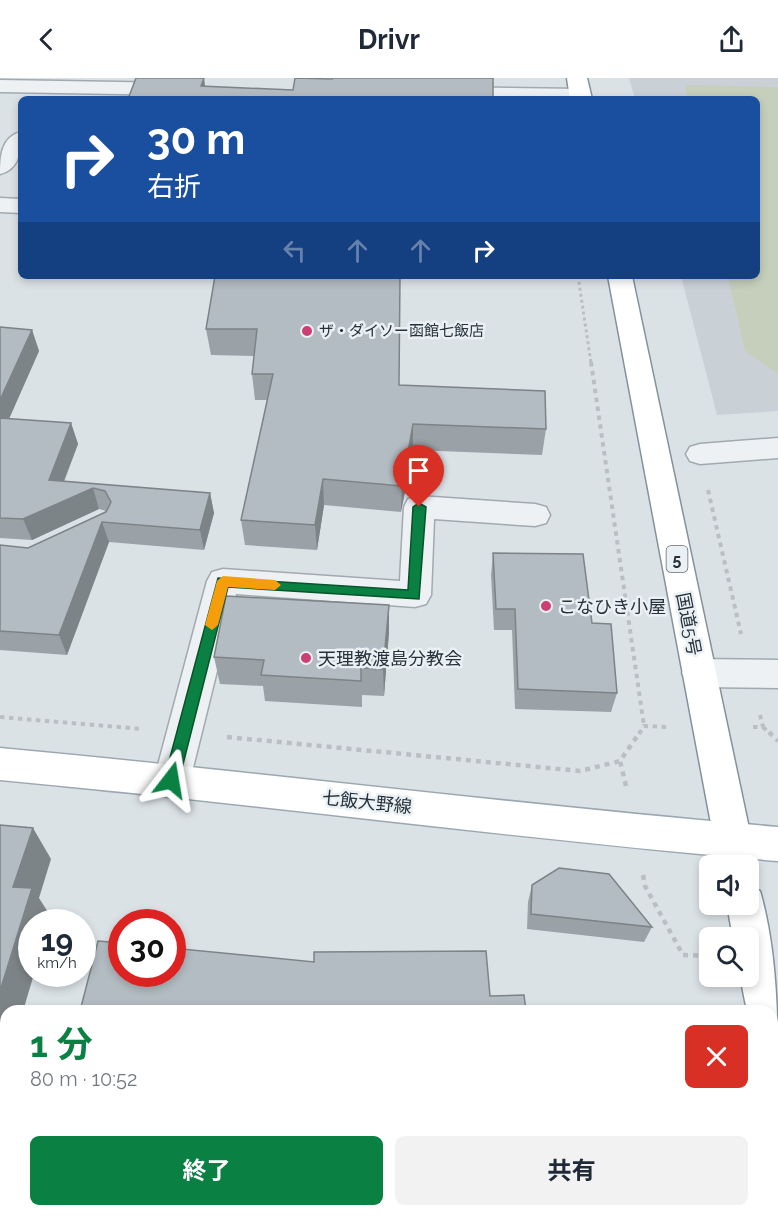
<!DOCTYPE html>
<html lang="ja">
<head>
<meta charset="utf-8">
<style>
  body { margin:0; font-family:Raleway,"Noto Sans JP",sans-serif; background:#f2f2f3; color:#1f2937; height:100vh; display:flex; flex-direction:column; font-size:22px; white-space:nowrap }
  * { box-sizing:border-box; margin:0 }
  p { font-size:20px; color:#747a83 }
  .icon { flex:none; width:33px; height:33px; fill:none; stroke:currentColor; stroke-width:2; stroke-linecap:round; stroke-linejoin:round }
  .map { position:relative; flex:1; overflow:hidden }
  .panel { position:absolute; left:0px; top:927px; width:778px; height:212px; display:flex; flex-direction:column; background:#fff; border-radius:18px 18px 0 0; box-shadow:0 3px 9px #0003 }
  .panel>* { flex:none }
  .banner { position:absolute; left:18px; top:18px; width:742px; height:183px; border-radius:9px; box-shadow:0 3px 9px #0003; background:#1a4fa0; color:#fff; overflow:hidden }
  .controls { position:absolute; left:699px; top:777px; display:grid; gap:12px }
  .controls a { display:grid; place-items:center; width:60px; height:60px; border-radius:9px; background:#fff; box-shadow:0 3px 9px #0003; font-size:30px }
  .speed { position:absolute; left:18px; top:831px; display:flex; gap:12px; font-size:30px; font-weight:700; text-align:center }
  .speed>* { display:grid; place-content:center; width:78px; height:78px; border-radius:50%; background:#fff; box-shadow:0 3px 9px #0003; line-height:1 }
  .speed small { font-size:15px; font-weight:400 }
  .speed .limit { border:9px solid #d22; background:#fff; color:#111 }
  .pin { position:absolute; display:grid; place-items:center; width:51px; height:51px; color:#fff; margin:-62px -26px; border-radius:50% 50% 50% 0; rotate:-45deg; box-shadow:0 0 6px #0007 }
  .pin .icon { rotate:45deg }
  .me { position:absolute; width:66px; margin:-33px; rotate:14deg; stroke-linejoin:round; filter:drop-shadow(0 0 4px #0008) }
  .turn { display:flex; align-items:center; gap:21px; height:126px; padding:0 30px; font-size:27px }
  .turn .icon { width:78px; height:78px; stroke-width:2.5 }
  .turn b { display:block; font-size:42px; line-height:51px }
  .lanes { display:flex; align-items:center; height:57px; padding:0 30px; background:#0003; justify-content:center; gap:30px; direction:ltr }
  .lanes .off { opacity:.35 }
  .round { display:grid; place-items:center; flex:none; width:63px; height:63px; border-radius:9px; background:#f2f2f3 }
  .summary { display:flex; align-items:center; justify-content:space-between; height:102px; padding:0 30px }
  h1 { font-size:36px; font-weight:700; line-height:45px; color:#0b8043 }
  .cta { display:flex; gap:12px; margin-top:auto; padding:12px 30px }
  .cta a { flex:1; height:69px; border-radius:9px; background:#0b8043; color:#fff; font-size:24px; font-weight:700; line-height:69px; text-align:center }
  .cta a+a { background:#f2f2f3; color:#1f2937 }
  header { display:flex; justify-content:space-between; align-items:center; height:78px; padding:0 30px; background:#fff; font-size:27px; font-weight:700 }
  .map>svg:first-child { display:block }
</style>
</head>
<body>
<header><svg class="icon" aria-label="back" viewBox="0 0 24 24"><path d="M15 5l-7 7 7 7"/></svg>Drivr<svg class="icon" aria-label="share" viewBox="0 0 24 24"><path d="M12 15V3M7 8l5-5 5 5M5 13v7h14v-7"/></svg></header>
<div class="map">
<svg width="778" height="1138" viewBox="0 0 778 1138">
  <rect width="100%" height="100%" fill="#dbe2e6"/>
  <path fill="#c9d1d7" d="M629,0H778V333L717,337L681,198H758V21H635Z"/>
  <path fill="#c5cfbc" d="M685,7L778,9V296L745,273L728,198H758V21H688Z"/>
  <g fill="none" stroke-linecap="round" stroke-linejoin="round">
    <g stroke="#a1aaaf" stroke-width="3">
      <g id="minor">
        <path d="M0,2L178,5L185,7L188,11L185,15L178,17L0,14Z"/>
        <path d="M449,9L580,11L587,13L590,17L588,21L442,19L439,15L442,11Z"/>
        <path d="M21,54C21,72 20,91 0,96C0,79 1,59 21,54Z"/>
        <path d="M0,120L21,121V135L0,134Z"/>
        <path d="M778,360V380L700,386L690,383L686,376L690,369L700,366Z"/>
        <path d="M419,418L535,426L546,429L550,437L546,445L535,448L434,441L431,517L426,526L415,529L236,516L190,702L185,713L172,718L159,713L154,702L207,503L212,494L223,491L400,503L404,429L408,421Z"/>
        <path d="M699,581L778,582V610L699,609L687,605L682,595L687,585Z"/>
        <path d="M306,1132H350L351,1138H305Z"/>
      </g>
    </g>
    <g stroke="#9ba8b1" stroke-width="3">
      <path id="major" d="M0,670C260,694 518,727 778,749V783C518,761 260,726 0,702Z"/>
    </g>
    <g stroke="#83929c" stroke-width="3">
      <g id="highway">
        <path d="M567,0H587L592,21H570Z"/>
        <path d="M608,198H632L757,788L748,801V788H719Z"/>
        <path d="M748,809L760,813C778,875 778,948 778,1014L772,1012V933H747L740,898H748V860H733L727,826H748Z"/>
      </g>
    </g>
    <path stroke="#babfc4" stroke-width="3" stroke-dasharray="3 3" stroke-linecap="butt" d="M578,198L591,285"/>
    <g stroke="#babfc4" stroke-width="4" stroke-dasharray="4.5 4.5" stroke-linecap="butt">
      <path d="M591,284L644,648"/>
      <path d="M708,412L741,556"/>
      <path d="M0,639L142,651"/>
      <path d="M753,649H763L760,637"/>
      <path d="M763,649L770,656"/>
      <path d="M639,656L644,648L668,649"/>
    </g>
    <g stroke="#babfc4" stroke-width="4.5" stroke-dasharray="5 5" stroke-linecap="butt">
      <path d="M769,654L778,663"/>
      <path d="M227,659L580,693L620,683"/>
      <path d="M626,708L620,683L640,654"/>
      <path d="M643,797L645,808L683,877L710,878"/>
    </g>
    <use href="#minor" fill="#eef1f4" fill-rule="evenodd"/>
    <use href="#major" fill="#fff" fill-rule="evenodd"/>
    <use href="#highway" fill="#fff" fill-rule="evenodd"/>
  </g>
  <g fill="#9aa2a7">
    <path d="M215,198L399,307L546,351L542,377L413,372L401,434L324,427L317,472L245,467L241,442L267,322H255L252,296L254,278L211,277L206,251Z"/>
    <path d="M0,249L32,252L39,273L9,341L71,345L78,366L64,404L210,415L214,435L204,472L109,464L67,577L0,572V467L28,470L106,433L99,431L32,462L0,460Z"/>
    <path d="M493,475L592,545L617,615L611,634L515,631L512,552H494L491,497Z"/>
    <path d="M389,527V554L384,618L362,617V629L265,623L263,608L220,606L214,579Z"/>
    <path d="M532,807L652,849L644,864L527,851L528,824Z"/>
    <path d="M111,1132H233L232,1138H160Z"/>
  </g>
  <g fill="#7d8488">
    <path d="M204,0L207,21L201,8Z"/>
    <path d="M32,252L39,273L0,361V322Z"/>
    <path d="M71,345L78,366L56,423L49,402Z"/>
    <path d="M413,346V372L401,434L402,408Z"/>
    <path d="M323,401L324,427L317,472L315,447Z"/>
    <path d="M93,410L99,431L32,462L23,441Z"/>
    <path d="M210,415L214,435L204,472L200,452Z"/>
    <path d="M102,444L109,464L67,577L59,557Z"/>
    <path d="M389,527V554L384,618L383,591Z"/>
    <path d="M33,750L51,781L39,820L51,839L49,844H32V896H34L23,933H6V988L0,1008V913L13,809Z"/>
    <path d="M224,1132H233L232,1138H225L223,1135Z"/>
  </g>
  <g fill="#b3bcc2" stroke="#7d8488" stroke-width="1.5">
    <path d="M136,0H204L201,8L293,12L295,0L332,1L333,0H493V21H128Z"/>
    <path d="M215,198H400L399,307L545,313L546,351L413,346L402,408L323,401L315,447L241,442L273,296H252L257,251H206Z"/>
    <path d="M0,249L32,252L0,322Z"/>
    <path d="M0,340L71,345L49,402L210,415L200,452L102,444L59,557L0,553V467L28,470L106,434L111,424L105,413L93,410L23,441L0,440Z"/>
    <path d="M493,475L583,476L592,545L611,546L617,615L518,611L515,531H496Z"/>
    <path d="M226,518L389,527L383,591L361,590V603L261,597L264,582L214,579Z"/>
    <path d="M0,747L33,750L13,809L32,810L0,913Z"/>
    <path d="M559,790L609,796L652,849L531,836L532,807Z"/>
    <path d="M98,863L122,865V896H172V870L314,884V874L486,873L490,918L524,917L526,933H80Z"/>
    <path d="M198,1132H224L223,1135Z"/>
    <rect x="375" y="1132" width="290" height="6"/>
  </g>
  <path fill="#0b8043" stroke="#07532c" stroke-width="1.5" d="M419,425L426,429L419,521L228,509L179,702L171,709L166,707L164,702L218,500L408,512L413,429Z"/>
  <path fill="#f59e0b" d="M223,498L275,502L281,507L275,512L228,509L218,547L212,552L205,547L217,503Z"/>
  <g fill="#cb3f73" stroke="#eaf0f3" stroke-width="2">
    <circle cx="307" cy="253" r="6"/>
    <circle cx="546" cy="528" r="6"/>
    <circle cx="306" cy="580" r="6"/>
  </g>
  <g text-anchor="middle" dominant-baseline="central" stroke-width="5" stroke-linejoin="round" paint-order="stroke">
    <g font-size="15" fill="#26323b" stroke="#eaf0f3" text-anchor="start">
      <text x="319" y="253">ザ・ダイソー函館七飯店</text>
    </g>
    <rect fill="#eaf0f3" stroke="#616b72" stroke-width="1.5" x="666.5" y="468" width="21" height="26" rx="4.5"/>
    <g font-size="16" font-weight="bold" fill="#26323b">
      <text x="677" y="481">5</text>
    </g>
    <g font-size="18" fill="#26323b" stroke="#eaf0f3" text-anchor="start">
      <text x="558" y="528">こなひき小屋</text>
      <text x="318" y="580">天理教渡島分教会</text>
    </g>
    <g font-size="18" fill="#26323b" stroke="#eaf0f3">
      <text transform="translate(689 546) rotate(79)">国道5号</text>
      <text transform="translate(367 724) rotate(6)">七飯大野線</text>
    </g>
  </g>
</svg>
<div class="controls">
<a><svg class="icon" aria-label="sound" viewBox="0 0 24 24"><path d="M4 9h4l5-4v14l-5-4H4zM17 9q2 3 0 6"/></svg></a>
<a><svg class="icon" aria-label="search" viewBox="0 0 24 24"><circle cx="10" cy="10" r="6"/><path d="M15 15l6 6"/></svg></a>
</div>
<div class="speed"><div>19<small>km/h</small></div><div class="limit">30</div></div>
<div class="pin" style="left:419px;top:429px;background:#d93025"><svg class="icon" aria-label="arrive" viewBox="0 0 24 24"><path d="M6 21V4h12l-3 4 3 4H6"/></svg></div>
<svg class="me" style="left:171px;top:702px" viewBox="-20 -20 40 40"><path d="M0-17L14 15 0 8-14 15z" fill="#0b8043" stroke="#fff" stroke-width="4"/></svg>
<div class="banner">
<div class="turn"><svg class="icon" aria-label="right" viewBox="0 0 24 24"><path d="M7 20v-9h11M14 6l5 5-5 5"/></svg><div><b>30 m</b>右折</div></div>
<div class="lanes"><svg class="icon off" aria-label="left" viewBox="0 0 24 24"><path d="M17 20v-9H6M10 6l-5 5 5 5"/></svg><svg class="icon off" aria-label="ahead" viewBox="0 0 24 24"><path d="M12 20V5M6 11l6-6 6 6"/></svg><svg class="icon off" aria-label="ahead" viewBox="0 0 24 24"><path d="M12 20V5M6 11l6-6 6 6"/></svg><svg class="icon" aria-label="right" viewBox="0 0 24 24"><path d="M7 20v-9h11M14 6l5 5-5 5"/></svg></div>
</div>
<section class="panel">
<div class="summary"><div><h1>1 分</h1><p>80 m · 10:52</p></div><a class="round" style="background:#d93025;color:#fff"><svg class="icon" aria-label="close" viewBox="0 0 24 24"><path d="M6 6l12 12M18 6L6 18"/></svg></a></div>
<div class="cta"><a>終了</a><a>共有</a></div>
</section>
</div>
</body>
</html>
